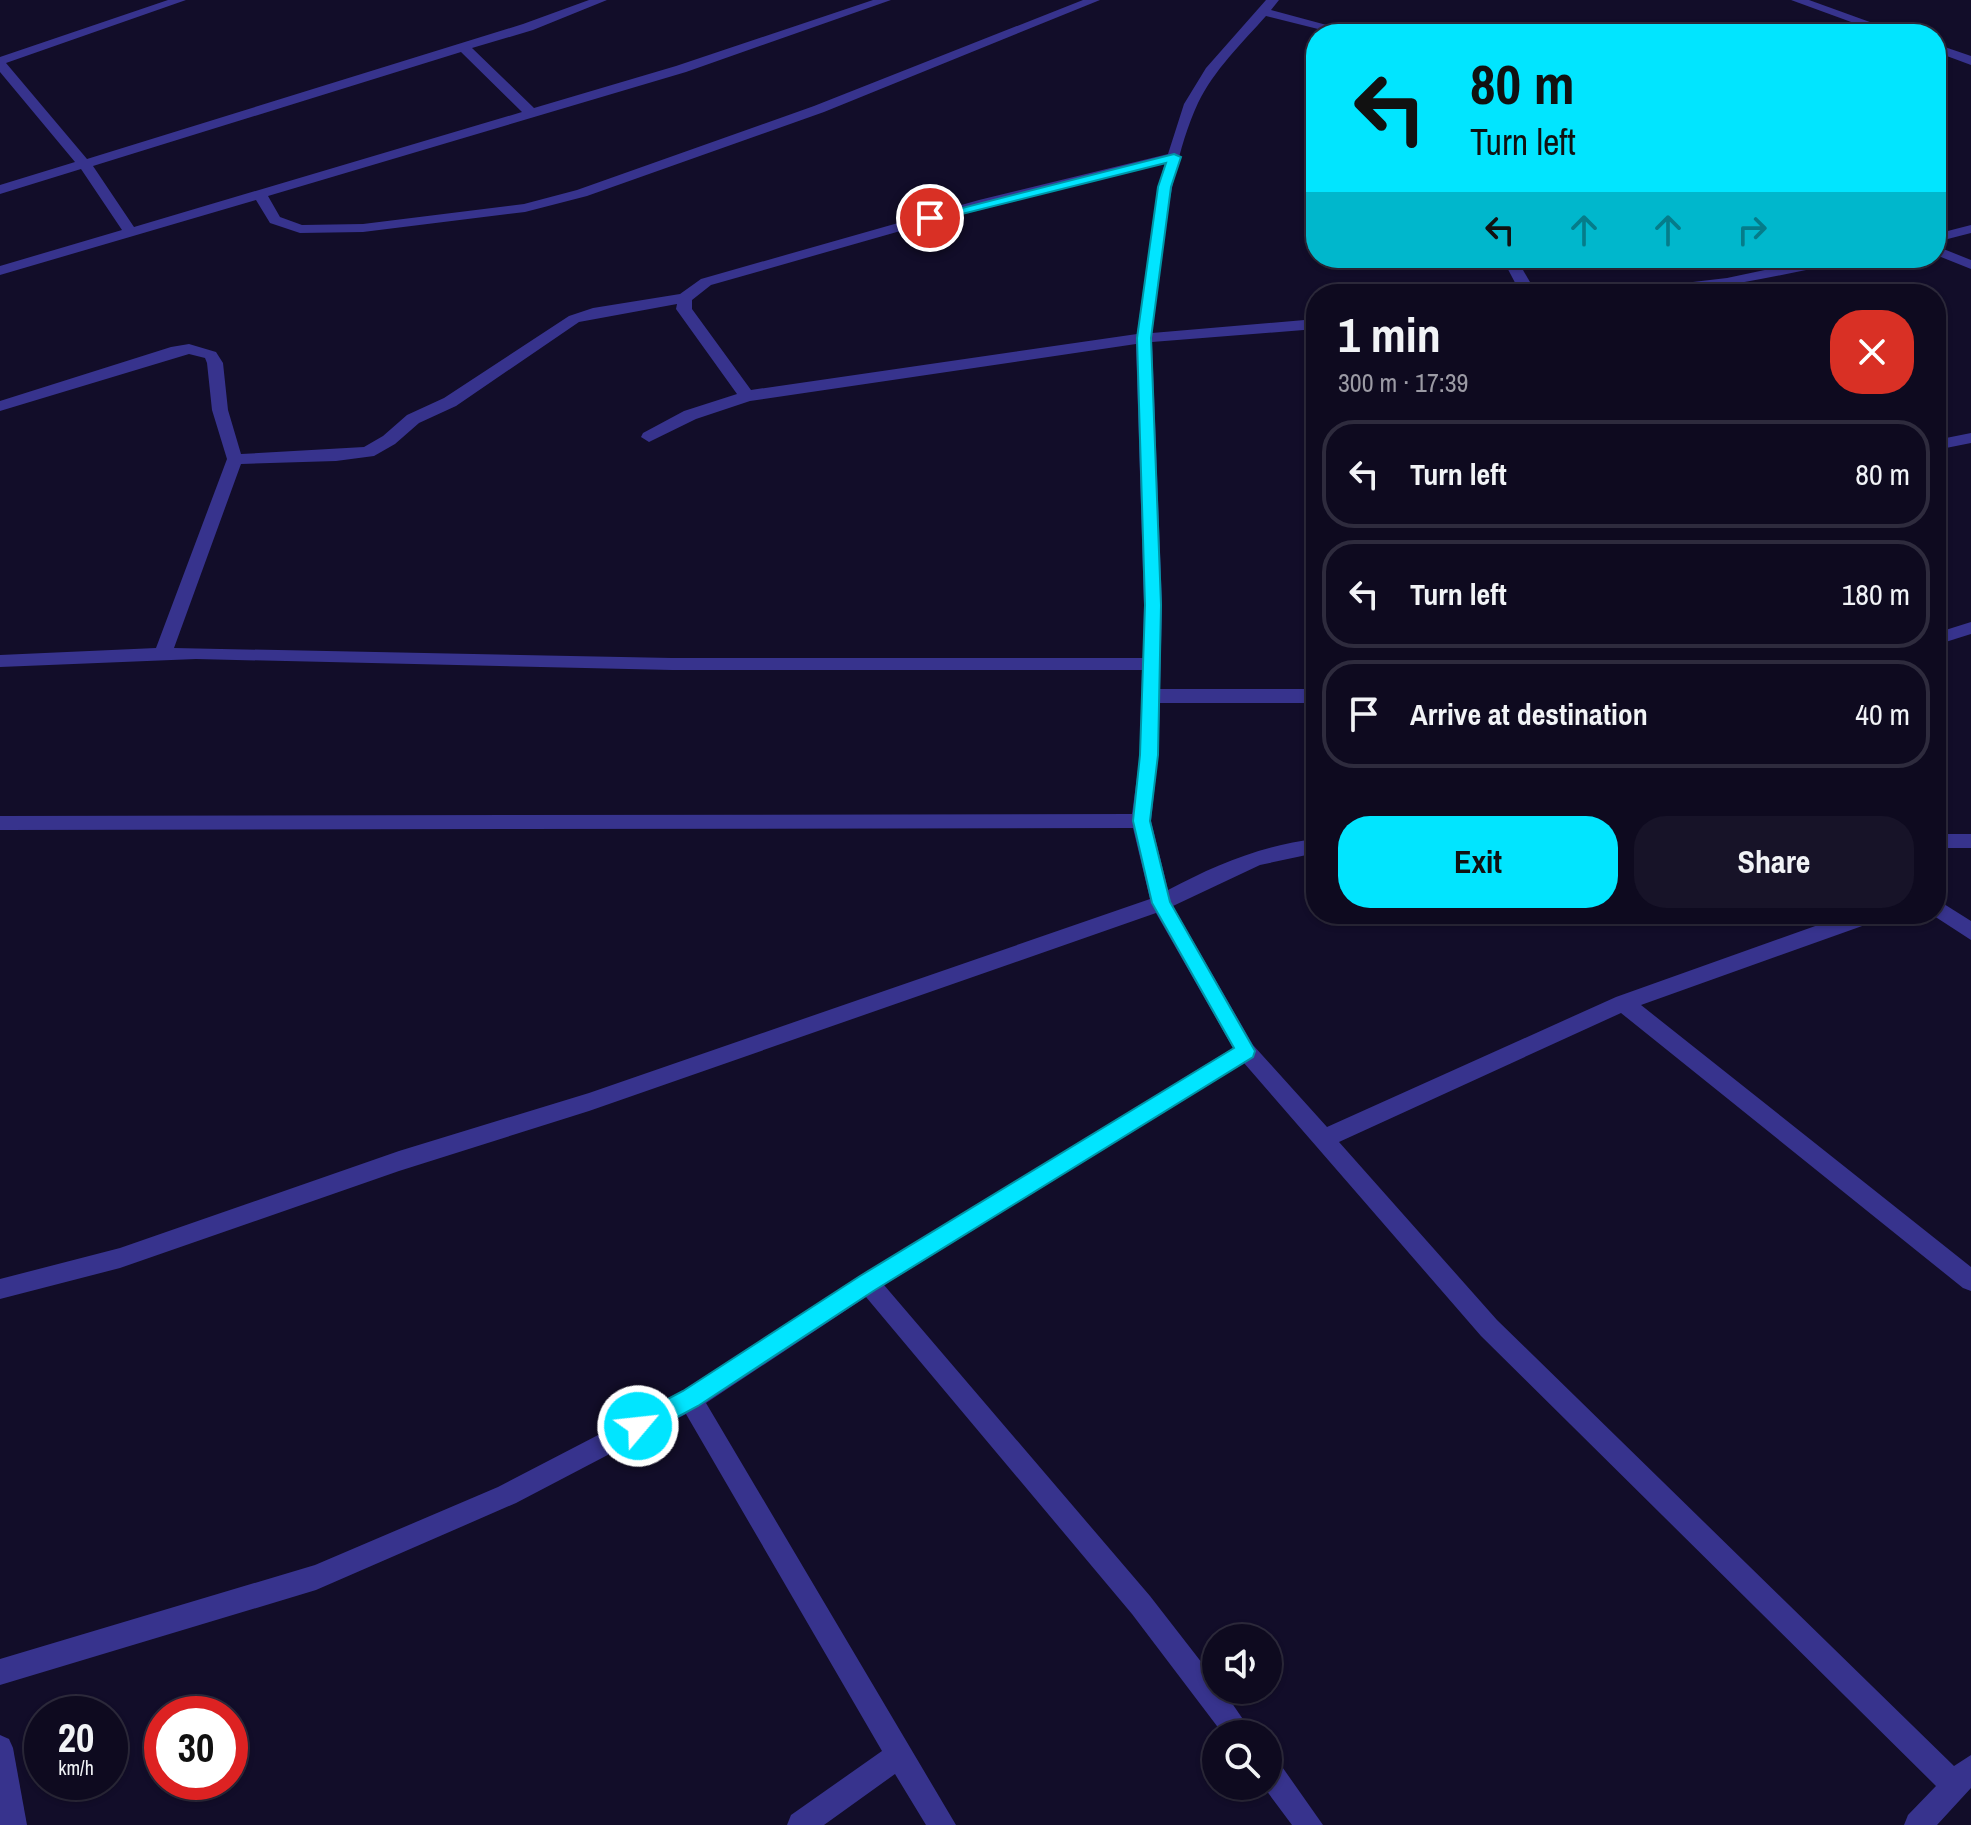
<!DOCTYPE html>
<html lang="en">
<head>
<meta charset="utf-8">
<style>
  body { margin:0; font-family:"Archivo Narrow",sans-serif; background:#171328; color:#f1f3f6; height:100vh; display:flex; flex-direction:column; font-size:30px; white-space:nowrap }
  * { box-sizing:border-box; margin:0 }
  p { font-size:26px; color:#9b9aa4 }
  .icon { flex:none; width:44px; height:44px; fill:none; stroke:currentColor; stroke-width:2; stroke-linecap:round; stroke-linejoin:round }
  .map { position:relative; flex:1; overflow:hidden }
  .details { position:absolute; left:1306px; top:284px; width:640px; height:640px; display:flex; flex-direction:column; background:#0e0a1f; border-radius:32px; box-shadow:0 2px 6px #0004,0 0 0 2px #2e2b3d }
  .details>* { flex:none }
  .guide { position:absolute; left:1306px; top:24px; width:640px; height:244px; border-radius:32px; box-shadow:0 2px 6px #0004,0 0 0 2px #2e2b3d; background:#01e5ff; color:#111; overflow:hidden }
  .buttons { position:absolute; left:1202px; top:1624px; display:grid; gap:16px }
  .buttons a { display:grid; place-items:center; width:80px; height:80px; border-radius:50%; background:#0e0a1f; box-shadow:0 2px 6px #0004,0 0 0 2px #2e2b3d; font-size:40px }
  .speed { position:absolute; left:24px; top:1696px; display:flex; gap:16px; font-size:40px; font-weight:700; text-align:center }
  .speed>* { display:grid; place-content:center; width:104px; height:104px; border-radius:50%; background:#0e0a1f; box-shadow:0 2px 6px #0004,0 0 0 2px #2e2b3d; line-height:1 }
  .speed small { font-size:20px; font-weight:400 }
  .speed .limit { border:12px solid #d22; background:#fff; color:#111 }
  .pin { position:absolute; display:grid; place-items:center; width:68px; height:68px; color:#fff; margin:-34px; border:4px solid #fff; border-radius:50%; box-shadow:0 2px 8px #0007 }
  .me { position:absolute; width:88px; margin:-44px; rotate:62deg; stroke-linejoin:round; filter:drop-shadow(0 0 6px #0008) }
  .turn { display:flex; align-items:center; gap:28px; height:168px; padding:0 32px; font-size:36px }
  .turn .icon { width:104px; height:104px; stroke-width:2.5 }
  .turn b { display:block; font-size:56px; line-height:68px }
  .lanes { display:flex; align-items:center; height:76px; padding:0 32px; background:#0003; justify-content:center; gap:40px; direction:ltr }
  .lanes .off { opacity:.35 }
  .round { display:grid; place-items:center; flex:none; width:84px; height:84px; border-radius:32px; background:#171328 }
  .head { display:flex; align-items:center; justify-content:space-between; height:136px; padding:0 32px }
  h1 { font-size:48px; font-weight:700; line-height:60px }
  .cta { display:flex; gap:16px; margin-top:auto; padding:16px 32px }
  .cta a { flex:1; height:92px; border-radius:32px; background:#01e5ff; color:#111; font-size:32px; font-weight:700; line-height:92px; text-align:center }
  .cta a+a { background:#171328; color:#f1f3f6 }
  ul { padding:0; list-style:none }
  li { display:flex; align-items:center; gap:24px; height:108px; margin:0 16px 12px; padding:0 16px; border:4px solid #2e2b3d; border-radius:32px }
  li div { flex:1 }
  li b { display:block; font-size:30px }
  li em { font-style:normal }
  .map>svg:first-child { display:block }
</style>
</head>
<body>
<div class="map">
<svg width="1971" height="1825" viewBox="0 0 1971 1825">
  <rect width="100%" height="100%" fill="#120d29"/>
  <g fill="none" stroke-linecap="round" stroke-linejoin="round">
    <g fill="#37338d" fill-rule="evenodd">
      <path d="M168,0H186L6,63L87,159L523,24L589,0H607L533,30L472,48L534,108L676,66L873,0H891L686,72L268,196L280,217L302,225L363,224L524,204L577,190L814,106L1083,0H1100L824,112L587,196L525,212L363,232L300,233L270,223L256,200L0,275V266L122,230L81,169L0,194V185L75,162L0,72V57ZM461,52L522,112L134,227L93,166Z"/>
      <path d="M1266,0H1279L1271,10L1360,34H1338L1266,16C1242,43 1214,70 1198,103C1167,170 1162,260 1152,333L1316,319V329L1152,342L1162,605L1160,689H1316V703H1160L1158,755L1151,821L1168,890C1215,865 1262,845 1316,839V853L1260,865L1173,906L1253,1045L1327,1127L1616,997L1849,914H1882L1879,920L1641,1005L1971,1267V1291L1963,1288L1621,1013L1339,1142L1497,1320L1954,1766L1971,1755V1788L1937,1825H1904L1908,1815L1936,1786L1481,1336L1244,1063L884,1285L1150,1596L1216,1681V1690H1223L1253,1734H1223L1132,1614L866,1297L706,1403L956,1825H926L895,1774L824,1825H787L791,1815L882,1751L686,1414L516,1503L316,1590L0,1685V1659L315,1565L498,1487L683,1391L860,1276L1233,1048L1156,913L589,1111L399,1171L120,1268L0,1299V1279L120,1248L399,1151L589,1093L1150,899L1133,828L0,830V816L1132,814L1140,755L1142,670H672L196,659L0,667V655L156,648L227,459L212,410L207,363L205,358L189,354L0,411V401L171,347L189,344L216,352L223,363L228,410L241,454L364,447L383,436L407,415L444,398L569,316L593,308L680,294L701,279L979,200L1168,154L1184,104L1206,68ZM1165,163L1158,187L1137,334L751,390L692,309V300L711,285L988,206ZM677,304L676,309L737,394L684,411L643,433L641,437L649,442L696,419L750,401L1136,344L1144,605L1143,658H672L174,648L241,464L336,461L374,456L395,444L419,423L456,406L579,322Z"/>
      <path d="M1791,0H1809L1903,34H1884Z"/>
      <path d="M1936,44L1971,56V65L1936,52Z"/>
      <path d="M1971,225V233L1936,242V234Z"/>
      <path d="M1936,246L1971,260V269L1936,255Z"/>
      <path d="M1502,258H1516L1537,294H1521Z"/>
      <path d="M1822,258H1851L1844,262C1771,277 1700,294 1625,294L1633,289L1727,278Z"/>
      <path d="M1971,433V443L1936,450V440Z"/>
      <path d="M1971,622V634L1936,645V633Z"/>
      <rect x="1936" y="834" width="35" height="14"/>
      <path d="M1936,899L1971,921V940L1931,914H1936Z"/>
      <path d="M0,1735L9,1739L13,1748L27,1825H0Z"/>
      <path d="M1268,1758L1278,1761L1323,1825H1292L1263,1786H1268Z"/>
    </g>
  </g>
  <path fill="#01e5ff" stroke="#0195a6" stroke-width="2" d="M1174,154L1181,157L1171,187L1151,338L1161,605L1158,755L1150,821L1170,902L1255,1051L1253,1057L875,1290L698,1406L646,1434L638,1437L630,1434L627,1426L630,1419L683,1391L860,1276L1234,1048L1152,903L1133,821L1140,755L1145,605L1137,338L1158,187L1166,163L930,222L923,218Z"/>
</svg>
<div class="buttons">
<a><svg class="icon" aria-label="sound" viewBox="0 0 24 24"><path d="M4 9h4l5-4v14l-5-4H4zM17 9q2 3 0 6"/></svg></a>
<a><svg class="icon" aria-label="search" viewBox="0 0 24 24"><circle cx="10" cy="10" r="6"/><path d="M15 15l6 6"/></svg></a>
</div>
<div class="speed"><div>20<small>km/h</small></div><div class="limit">30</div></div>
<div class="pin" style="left:930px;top:218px;background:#d93025"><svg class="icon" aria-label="arrive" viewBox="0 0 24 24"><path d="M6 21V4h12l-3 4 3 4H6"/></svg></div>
<svg class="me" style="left:638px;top:1426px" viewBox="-20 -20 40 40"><circle r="17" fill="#01e5ff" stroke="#fff" stroke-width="3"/><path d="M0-11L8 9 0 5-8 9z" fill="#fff"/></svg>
<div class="guide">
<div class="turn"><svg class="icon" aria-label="left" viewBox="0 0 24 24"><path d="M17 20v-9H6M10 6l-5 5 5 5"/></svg><div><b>80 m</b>Turn left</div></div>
<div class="lanes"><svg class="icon" aria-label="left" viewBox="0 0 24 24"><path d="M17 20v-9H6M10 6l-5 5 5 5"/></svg><svg class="icon off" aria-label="ahead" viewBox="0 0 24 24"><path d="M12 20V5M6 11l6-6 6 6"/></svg><svg class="icon off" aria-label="ahead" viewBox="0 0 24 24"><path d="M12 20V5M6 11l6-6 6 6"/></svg><svg class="icon off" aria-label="right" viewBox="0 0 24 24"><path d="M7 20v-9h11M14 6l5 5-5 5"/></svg></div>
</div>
<section class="details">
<div class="head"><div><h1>1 min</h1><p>300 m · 17:39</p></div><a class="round" style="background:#d93025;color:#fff"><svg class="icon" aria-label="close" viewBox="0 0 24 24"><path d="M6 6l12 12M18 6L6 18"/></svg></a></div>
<ul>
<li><svg class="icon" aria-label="left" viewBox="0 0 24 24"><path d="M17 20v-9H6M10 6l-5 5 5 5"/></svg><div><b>Turn left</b></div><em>80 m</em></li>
<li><svg class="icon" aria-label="left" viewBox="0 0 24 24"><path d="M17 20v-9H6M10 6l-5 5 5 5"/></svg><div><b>Turn left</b></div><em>180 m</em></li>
<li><svg class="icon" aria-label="arrive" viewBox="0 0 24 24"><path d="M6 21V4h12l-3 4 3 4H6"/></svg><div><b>Arrive at destination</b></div><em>40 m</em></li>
</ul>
<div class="cta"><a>Exit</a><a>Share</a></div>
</section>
</div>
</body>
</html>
